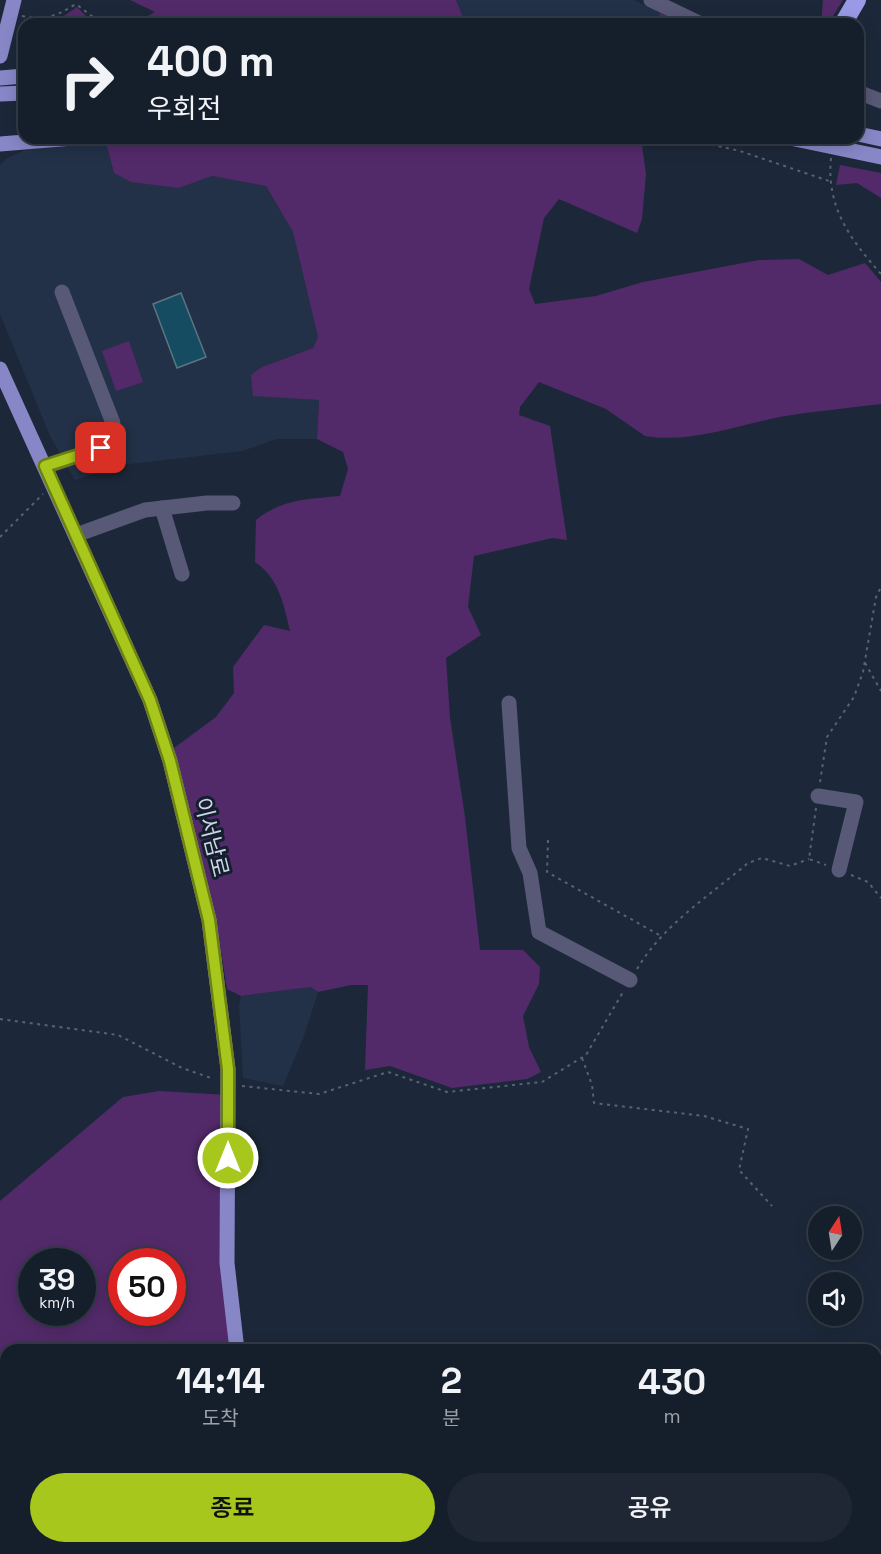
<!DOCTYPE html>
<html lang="ko">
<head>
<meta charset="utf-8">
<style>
  body { margin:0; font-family:"Space Grotesk","Noto Sans KR",sans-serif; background:#1e2733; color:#f1f3f6; height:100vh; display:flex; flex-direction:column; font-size:22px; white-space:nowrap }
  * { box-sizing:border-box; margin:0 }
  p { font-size:20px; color:#9da2a9 }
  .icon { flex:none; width:33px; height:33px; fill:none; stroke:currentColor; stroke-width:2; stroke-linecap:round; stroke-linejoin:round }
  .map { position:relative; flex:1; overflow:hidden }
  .side { position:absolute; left:0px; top:1344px; width:882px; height:210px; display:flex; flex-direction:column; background:#151e2b; border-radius:18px 18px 0 0; box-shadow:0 3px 15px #0003,0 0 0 2px #343c47 }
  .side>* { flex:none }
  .hud { position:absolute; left:18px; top:18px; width:846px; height:126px; border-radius:18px; box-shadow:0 3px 15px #0003,0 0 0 2px #343c47; background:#151e2b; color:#f1f3f6; overflow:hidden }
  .needle { width:39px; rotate:12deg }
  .fabs { position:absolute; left:808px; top:1206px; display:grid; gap:12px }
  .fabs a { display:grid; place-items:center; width:54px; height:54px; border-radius:50%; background:#151e2b; box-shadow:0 3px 15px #0003,0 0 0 2px #343c47; font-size:30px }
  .speed { position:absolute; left:18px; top:1248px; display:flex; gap:12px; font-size:30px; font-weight:700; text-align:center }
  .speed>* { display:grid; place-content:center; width:78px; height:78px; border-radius:50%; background:#151e2b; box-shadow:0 3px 15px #0003,0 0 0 2px #343c47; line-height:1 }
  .speed small { font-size:15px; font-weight:400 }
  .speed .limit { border:9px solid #d22; background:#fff; color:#111 }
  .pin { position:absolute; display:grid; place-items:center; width:51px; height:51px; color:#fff; margin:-26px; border-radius:12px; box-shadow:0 3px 9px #0006 }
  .me { position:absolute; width:66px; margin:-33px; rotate:0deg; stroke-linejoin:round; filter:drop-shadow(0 0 4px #0008) }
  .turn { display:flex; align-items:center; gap:21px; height:126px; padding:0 30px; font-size:27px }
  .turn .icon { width:78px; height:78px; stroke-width:2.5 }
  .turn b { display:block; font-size:42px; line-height:51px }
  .eta { display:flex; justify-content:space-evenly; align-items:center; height:102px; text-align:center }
  .eta b { font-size:36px; font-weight:600; line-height:42px }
  .cta { display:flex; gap:12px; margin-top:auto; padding:12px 30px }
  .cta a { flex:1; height:69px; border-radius:36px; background:#a8c71c; color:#111; font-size:24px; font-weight:600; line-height:69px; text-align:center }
  .cta a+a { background:#1e2733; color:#f1f3f6 }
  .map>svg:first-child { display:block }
</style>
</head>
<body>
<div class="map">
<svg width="881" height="1554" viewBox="0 0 881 1554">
  <rect width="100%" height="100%" fill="#1c2839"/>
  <g fill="#223147">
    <path d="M456,0H634L660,13L656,24H466Z"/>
    <path d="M105,139L114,173L179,188L212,176L266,186L293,232L318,337L313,348L262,367L253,395L319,400L317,439H276L243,451L121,465L75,480L50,436L0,314V165L6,159L25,150Z"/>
    <path d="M312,987L318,992L304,1036L283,1086L243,1078L239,1005L241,996Z"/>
  </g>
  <g fill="#522a69" fill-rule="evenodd">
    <path d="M130,0H456L466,24H133L155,12Z"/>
    <path d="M823,0H843L828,24H821Z"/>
    <path d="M77,7L94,24H34L55,22Z"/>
    <path d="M660,13L684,24H656Z"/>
    <path d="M641,138L646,174L642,219L637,233L559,199L544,218L529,289L535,304L596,296L643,282L759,260L799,259L828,275L865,263L881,282V404C849,408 817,411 785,416C741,424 690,444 645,436L606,409L539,382L520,407L519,415L550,426L567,540L552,538L474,556L468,607L481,635L446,658L450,718L465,817L480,950H523L540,967L539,984L523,1016L529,1047L541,1072L527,1079L452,1088L390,1066L365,1070L368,985H351L318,992L311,987L241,996L227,989L216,919L174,748L216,717L234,693L233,667L264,625L290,631C284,604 278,577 255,562L256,520C281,499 309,499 340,496L348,469L343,452L317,439L319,400L253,396L251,375L262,367L313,348L318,337L293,232L266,186L212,176L179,188L131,182L114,173L105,139Z"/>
    <path d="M840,165L881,173V198L857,183L836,185Z"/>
    <path d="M129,341L143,382L116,391L102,351Z"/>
    <path d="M159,1091L228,1095L237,1350H6V1545L0,1549V1201L123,1097ZM32,1262H82V1312H32ZM122,1262H172V1312H122Z"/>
    <path d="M17,1548H258V1554H15Z"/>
  </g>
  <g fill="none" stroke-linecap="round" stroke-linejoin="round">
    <g stroke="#4f6d73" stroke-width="4">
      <path d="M876,1412L881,1396"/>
      <path d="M830,1554L832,1548"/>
    </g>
  </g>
  <path fill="#154c62" stroke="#5b7581" stroke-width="1.5" d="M181,293L206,357L177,368L153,304Z"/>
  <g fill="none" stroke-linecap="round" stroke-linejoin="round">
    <g stroke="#586372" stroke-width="2" stroke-dasharray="3 4.5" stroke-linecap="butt">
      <path d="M22,16C45,21 56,16 76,4L102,24"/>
      <path d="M682,138L740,151L829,181"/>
      <path d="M648,145L682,138"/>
      <path d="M831,158C826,207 850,239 881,274"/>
      <path d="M0,537L43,494"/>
      <path d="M865,663L881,691"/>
      <path d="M820,782L827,737L854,697L863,672L876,597L881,587"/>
      <path d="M816,808L809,859L826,865"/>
      <path d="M548,840L547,872L661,936"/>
      <path d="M851,875L868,882L881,898"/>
      <path d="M637,969C663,925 709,896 748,863L762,858L790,866L809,859"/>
      <path d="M0,1019L118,1035L182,1068L214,1079"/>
      <path d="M582,1058L592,1085L594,1103L704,1116L748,1129L739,1170L772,1206"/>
      <path d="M242,1086L319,1094L388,1072L447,1092L542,1082L586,1055L623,992"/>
      <path d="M876,1372L881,1356"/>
      <path d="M876,1403L881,1404"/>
      <path d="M876,1447L881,1432"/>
      <path d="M430,1548V1554"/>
      <path d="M815,1554L817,1548"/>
      <path d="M840,1554L842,1548"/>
    </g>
    <g stroke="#585877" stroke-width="15">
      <path d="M651,0L701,24"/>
      <path d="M858,92L881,101"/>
      <path d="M45,467L101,448L113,423L62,292"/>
      <path d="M162,508L182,574"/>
      <path d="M76,535L145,510L207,503H233"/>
      <path d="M509,703L519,848L530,873L539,932L630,980"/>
      <path d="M818,796L856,802L839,870"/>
    </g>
    <g stroke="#8787c7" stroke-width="15">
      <path d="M0,56L14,0"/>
      <path d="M0,78L24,76"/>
      <path d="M0,94L24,93"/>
      <path d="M858,134L881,139"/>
      <path d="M790,138L881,157"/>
      <path d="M0,144L73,138"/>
      <path d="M0,369L150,700L170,761L209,920L228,1069L227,1263L237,1350"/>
      <path d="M262,1548L263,1554"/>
    </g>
    <path stroke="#9a99e6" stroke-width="18" d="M843,24L857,0"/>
  </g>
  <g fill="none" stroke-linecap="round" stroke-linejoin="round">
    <g stroke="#6d8112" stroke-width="15">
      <path id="route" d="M101,448L45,466L150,700L170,761L209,920L228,1069V1158"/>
    </g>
    <use href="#route" stroke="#a8c71c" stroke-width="10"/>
  </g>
  <g text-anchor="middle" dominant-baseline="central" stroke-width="6" stroke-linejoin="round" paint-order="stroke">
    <g font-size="22" fill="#cdd5e0" stroke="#131e2f">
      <text transform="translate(212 837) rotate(76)">이서남로</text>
    </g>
  </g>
</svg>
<div class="fabs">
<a><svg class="needle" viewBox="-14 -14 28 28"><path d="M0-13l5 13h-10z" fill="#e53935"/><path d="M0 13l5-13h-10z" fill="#9da2a9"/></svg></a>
<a><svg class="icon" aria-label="sound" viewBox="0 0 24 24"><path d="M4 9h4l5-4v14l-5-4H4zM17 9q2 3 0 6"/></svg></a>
</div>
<div class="speed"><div>39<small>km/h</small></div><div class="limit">50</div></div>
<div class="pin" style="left:101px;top:448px;background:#d93025"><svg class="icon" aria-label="arrive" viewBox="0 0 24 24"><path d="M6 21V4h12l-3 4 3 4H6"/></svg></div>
<svg class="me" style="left:228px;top:1158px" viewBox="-20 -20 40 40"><circle r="17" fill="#a8c71c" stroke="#fff" stroke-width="3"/><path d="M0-11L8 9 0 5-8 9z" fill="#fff"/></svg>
<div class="hud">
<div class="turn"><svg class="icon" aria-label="right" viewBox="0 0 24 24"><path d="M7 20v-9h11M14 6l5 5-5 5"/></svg><div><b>400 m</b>우회전</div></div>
</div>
<section class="side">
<div class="eta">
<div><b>14:14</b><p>도착</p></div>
<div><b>2</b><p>분</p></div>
<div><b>430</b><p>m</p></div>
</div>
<div class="cta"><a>종료</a><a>공유</a></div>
</section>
</div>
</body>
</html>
